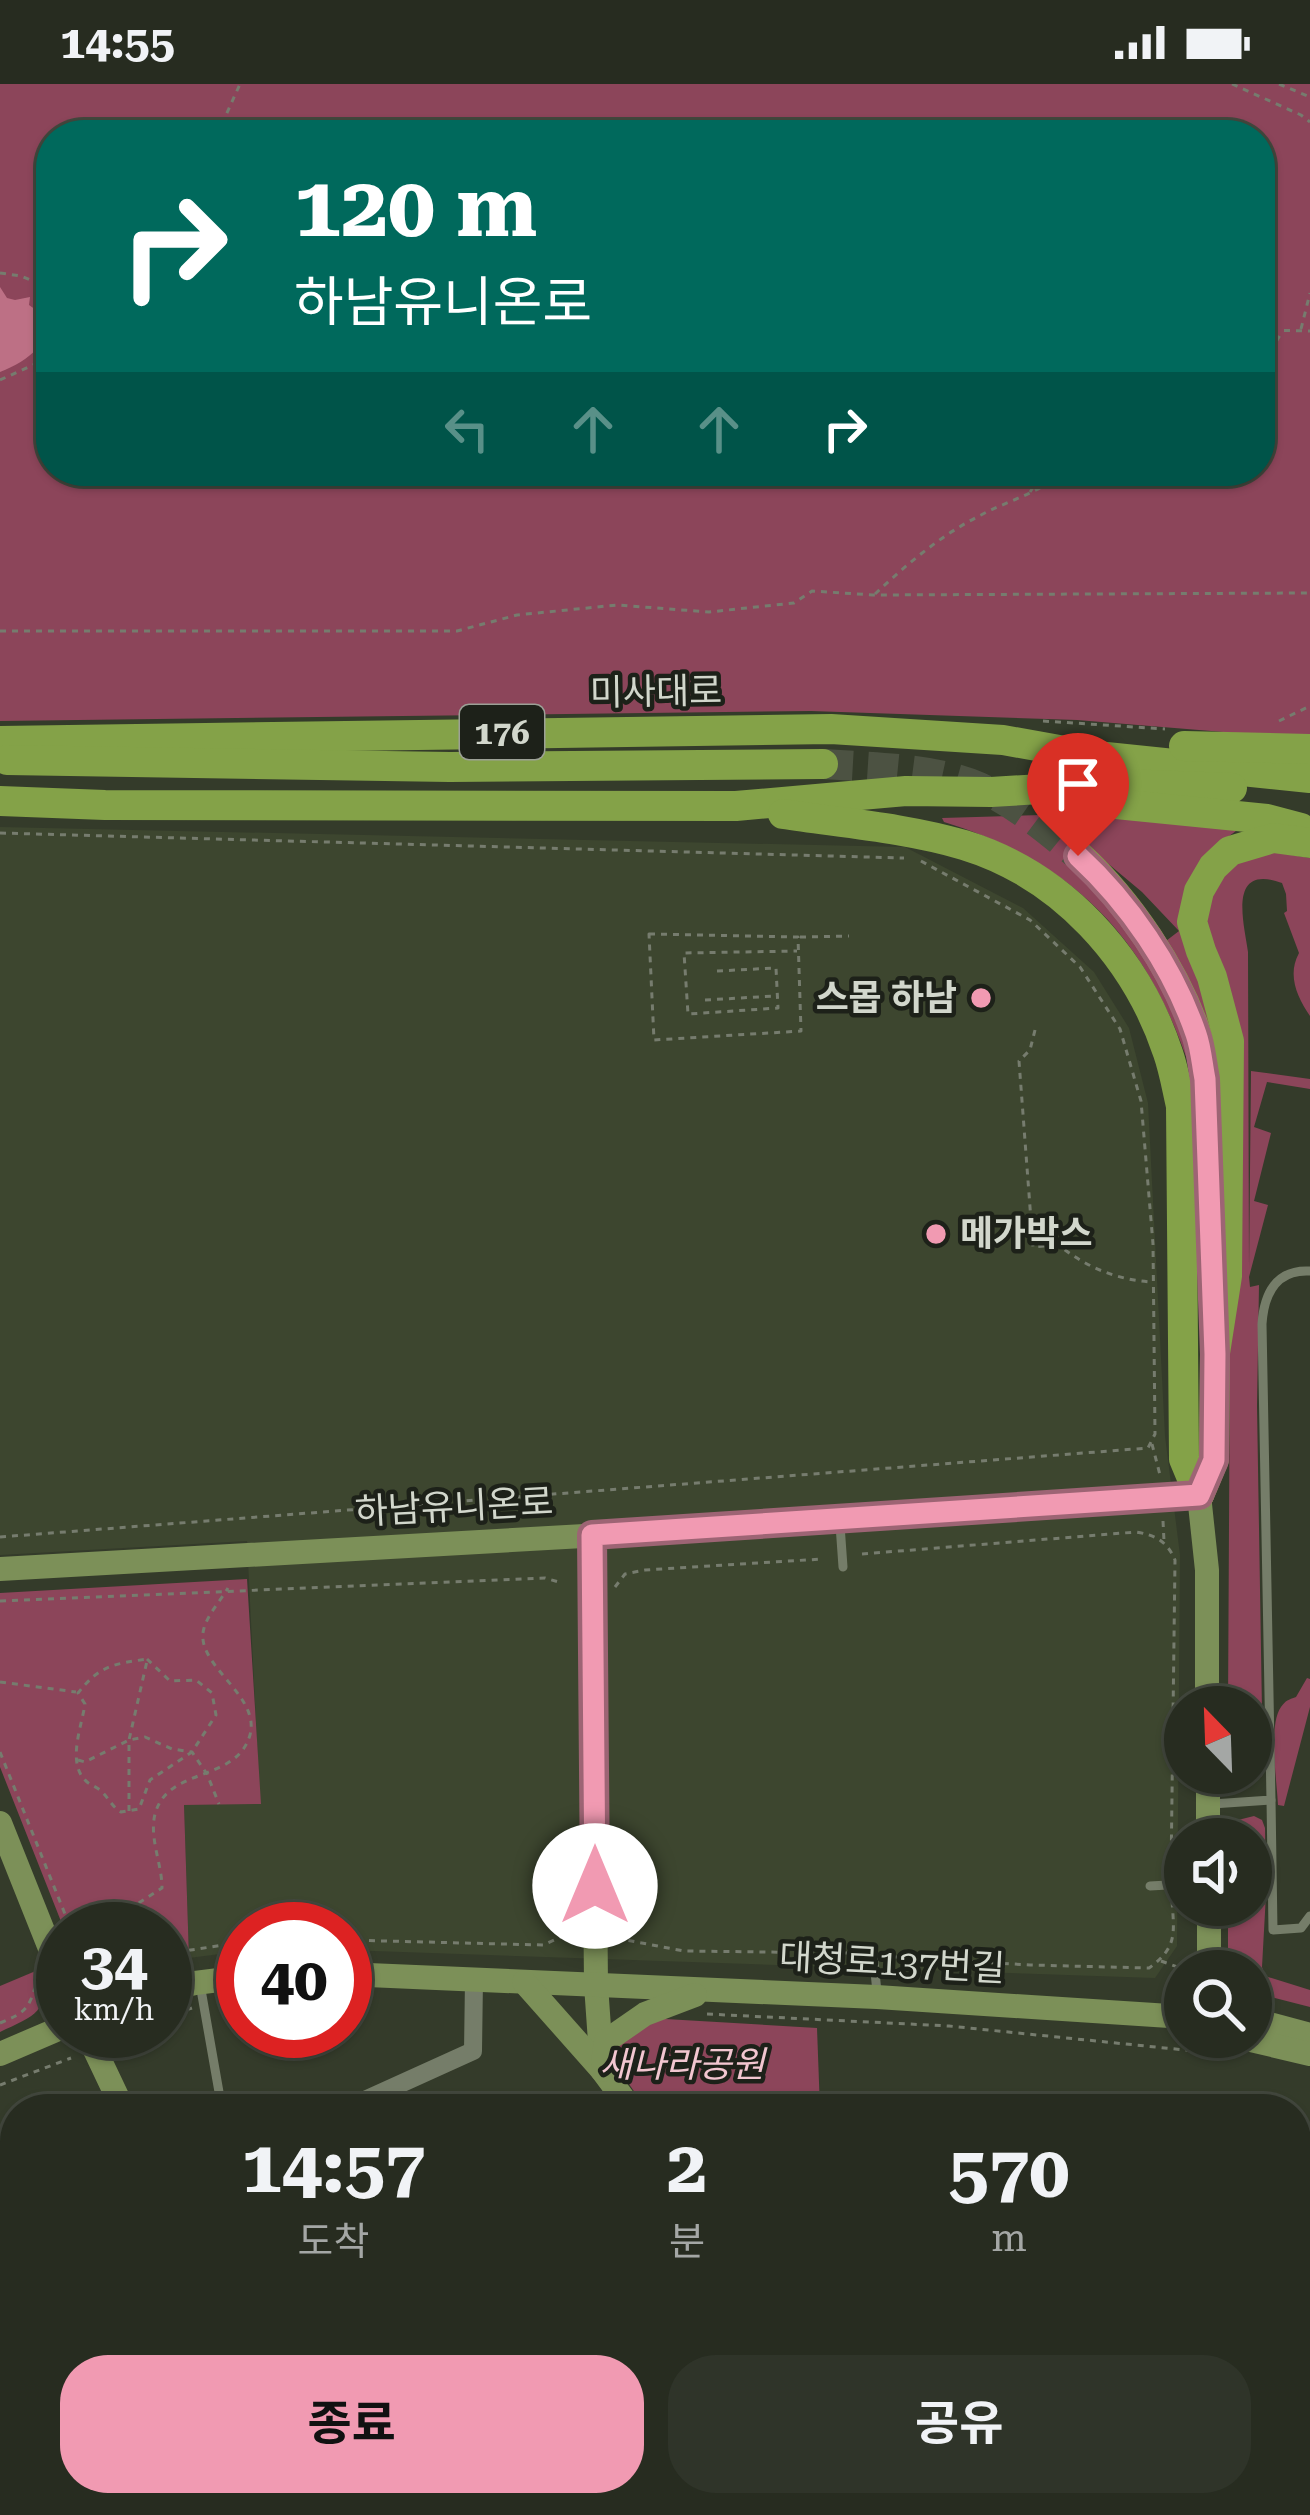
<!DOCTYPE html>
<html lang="ko">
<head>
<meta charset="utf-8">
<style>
  body { margin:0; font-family:"Roboto Serif","Noto Sans KR",serif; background:#2f3429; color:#f1f3f6; height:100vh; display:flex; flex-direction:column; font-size:45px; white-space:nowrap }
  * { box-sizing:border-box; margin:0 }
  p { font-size:39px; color:#a4a7a5 }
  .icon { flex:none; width:66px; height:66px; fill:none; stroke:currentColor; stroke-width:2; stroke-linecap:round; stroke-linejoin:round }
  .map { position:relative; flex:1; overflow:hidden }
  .side { position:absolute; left:0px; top:2010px; width:1311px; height:423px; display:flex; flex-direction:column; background:#272c20; border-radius:48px 48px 0 0; box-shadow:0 3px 9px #0004,0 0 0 3px #43483e }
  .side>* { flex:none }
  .banner { position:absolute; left:36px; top:36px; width:1239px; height:366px; border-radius:48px; box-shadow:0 3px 9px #0004,0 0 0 3px #43483e; background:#00695c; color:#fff; overflow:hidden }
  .needle { width:78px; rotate:337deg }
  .controls { position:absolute; left:1164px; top:1602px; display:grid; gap:24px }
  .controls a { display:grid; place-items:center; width:108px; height:108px; border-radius:50%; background:#272c20; box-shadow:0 3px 9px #0004,0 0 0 3px #43483e; font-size:60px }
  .speed { position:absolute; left:36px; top:1818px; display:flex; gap:24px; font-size:60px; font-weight:700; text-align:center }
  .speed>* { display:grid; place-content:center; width:156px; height:156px; border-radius:50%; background:#272c20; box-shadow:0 3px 9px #0004,0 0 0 3px #43483e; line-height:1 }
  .speed small { font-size:30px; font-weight:400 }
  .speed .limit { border:18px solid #d22; background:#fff; color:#111 }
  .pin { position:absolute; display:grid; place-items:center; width:102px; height:102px; color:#fff; margin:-123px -51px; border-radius:50% 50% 50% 0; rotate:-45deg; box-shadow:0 0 12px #0007 }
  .pin .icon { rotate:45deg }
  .me { position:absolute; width:132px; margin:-66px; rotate:0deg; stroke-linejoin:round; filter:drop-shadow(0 0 9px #0008) }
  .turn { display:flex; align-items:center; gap:42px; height:252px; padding:0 60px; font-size:54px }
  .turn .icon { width:156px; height:156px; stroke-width:2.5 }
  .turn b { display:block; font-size:84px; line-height:102px }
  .lanes { display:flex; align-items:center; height:114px; padding:0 60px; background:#0003; justify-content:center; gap:60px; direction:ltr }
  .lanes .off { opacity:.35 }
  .eta { display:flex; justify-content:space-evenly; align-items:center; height:204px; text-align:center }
  .eta b { font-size:72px; font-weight:700; line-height:84px }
  .action { display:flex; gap:24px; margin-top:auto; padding:24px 60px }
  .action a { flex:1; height:138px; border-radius:48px; background:#f19ab2; color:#111; font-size:48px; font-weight:700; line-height:138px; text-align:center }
  .action a+a { background:#2f3429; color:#f1f3f6 }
  .status { display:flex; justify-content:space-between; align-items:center; height:84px; padding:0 60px; background:#272c20; direction:ltr }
  .status svg { height:33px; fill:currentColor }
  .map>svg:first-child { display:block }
</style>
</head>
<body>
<div class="status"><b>14:55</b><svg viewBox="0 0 49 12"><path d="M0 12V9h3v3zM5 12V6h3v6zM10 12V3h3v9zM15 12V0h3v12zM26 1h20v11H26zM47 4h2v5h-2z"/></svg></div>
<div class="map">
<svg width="1310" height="2431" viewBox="0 0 1310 2431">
  <rect width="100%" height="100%" fill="#343b2a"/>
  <path fill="#3d462f" d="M0,743L905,763L1023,824L1094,888L1129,944L1148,1019L1165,1352L1180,1471L1177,1862L1155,1894L345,1866V1845H243V1867L189,1874L184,1721L260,1719L247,1457L0,1471Z"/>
  <g fill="#8c455a" fill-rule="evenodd">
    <path d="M0,0H1310V655L1077,636L811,627L0,637ZM51,51H1260V387H51Z"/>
    <path d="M1040,731L1094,733L1240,744L1217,761L1199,783L1219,973L1162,860L1179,847L1142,808L1087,762L1110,821L1145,867L1183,951L1191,987C1148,857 1078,779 944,738L942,734Z"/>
    <path d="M1256,765L1310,774V932C1297,913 1287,891 1299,869L1284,829L1287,827L1286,810L1282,799C1227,779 1244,839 1248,868L1249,1185L1251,987L1310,995V1005L1267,998L1254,1043L1271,1049L1254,1117L1268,1121L1249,1193L1250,1203L1259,1201L1257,1322L1263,1688L1262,1692L1245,1700L1232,1698L1228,1689H1251V1623H1228L1230,1258L1204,844L1216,791Z"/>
    <path d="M247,1495L261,1720L184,1721L189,1874L165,1880V1845H64L0,1683V1509Z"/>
    <path d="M1307,1594L1310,1595V1623L1284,1722L1278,1721C1277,1698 1268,1641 1281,1623C1286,1616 1288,1616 1296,1613Z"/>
    <path d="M1254,1732L1262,1736L1265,1744L1266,1810L1262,1883L1265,1892L1310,1906V1923L1259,1910L1251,1903V1887H1231L1228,1884V1821H1251V1755H1229V1743L1238,1736Z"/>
    <path d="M38,1886C53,1927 34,1932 0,1948V1902Z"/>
    <path d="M631,1933L817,1944L820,2025H646L608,1969Z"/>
  </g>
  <path fill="#bd7085" d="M0,203L7,214L15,216L30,213L29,221L36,226H51C51,259 30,276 0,288Z"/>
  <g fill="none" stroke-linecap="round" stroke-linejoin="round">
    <path stroke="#4c5242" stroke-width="30" stroke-dasharray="30 15" stroke-linecap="butt" d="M823,680C870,683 936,684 979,703C1016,719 1048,747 1079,772"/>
    <g stroke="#767c6e" stroke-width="3" stroke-dasharray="6 6" stroke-linecap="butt">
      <path d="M1232,0L1301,31L1310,38"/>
      <path d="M1279,0L1310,13"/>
      <path d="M217,51L240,0"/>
      <path d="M0,189L21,192L51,205"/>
      <path d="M1301,245L1310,209"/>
      <path d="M1260,246L1310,247"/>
      <path d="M1260,274L1271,266L1282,248"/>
      <path d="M0,296L35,280L51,261"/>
      <path d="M1030,408L1044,387"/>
      <path d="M875,510C907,480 941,451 981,431C1009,416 1040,409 1064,387"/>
      <path d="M0,547H457L517,531L617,521L709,528L794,519L812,507L873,511L1310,509"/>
      <path d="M1043,637L1165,645"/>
      <path d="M1279,637L1310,622"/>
      <path d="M0,749L904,774"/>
      <path d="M649,850L798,853L801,947L654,956Z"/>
      <path d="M800,853L849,852"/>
      <path d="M717,887L776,884L778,924L688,930L684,869L797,867"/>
      <path d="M705,916L775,912"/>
      <path d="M1035,946L1030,966L1019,977L1033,1163L1045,1162L1044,1148C1074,1177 1108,1195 1151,1198"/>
      <path d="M1152,1360L1160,1391"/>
      <path d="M1163,1437L1164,1457"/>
      <path d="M0,1453L1148,1364L1155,1350L1153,1160L1141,1017L1120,945L1080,883L1030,836L919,776"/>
      <path d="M862,1470L1136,1448C1155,1451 1167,1457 1175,1476L1171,1789"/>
      <path d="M615,1503L625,1490L645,1486L822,1475"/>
      <path d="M0,1517L545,1494L562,1499"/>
      <path d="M147,1575L170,1597L196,1596L212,1609L216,1631L192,1668L150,1696L139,1725L121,1728C111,1722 109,1714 101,1707C96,1702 89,1701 85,1696C67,1678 82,1641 85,1620L78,1609C100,1581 114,1580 147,1575Z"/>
      <path d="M0,1598L76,1608"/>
      <path d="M0,1668L71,1845"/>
      <path d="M78,1676L85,1678L129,1656L145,1653L172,1665L192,1668L207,1690L219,1720"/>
      <path d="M129,1727V1656L147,1577"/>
      <path d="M618,1836L626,1856L684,1867L849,1869"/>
      <path d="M114,1845L134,1822L162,1804C162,1780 149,1754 155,1730C168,1682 236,1699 250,1651C261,1610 193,1581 204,1544C208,1530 221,1516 228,1504"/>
      <path d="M345,1856L543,1861L561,1853"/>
      <path d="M165,1870L243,1858"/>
      <path d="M895,1873L1030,1881L1149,1884C1178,1863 1174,1849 1172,1816"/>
      <path d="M1161,1877L1186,1886"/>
      <path d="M1251,1910L1263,1914"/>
      <path d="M707,1930L949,1942L1224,1970"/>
      <path d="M165,1933L192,1924"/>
      <path d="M0,1939C24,1929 29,1926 36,1900"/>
      <path d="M113,1956L130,1947"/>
      <path d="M0,2001L71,1974"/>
    </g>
    <g stroke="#757d69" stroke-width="9">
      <path d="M840,1441L843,1483"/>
      <path d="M1271,1716L1273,1846L1301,1844L1310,1832"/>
      <path d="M1212,1720L1271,1716L1262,1240C1264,1210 1276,1185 1310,1187"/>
      <path d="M1150,1802L1185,1800"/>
      <path d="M873,1868L877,1908"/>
      <path d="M200,1900L222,2025"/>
      <path d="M0,2270L15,2271"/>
      <path d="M131,2418L135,2431"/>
      <path d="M0,2430L3,2431"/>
      <path d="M150,2431L193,2418"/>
    </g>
    <g stroke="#757d69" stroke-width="18">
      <path d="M345,2025L473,1967L474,1896"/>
      <path d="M0,2174L15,2168"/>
    </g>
    <g stroke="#7c9058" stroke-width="24">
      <path d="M592,1451L596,1901L602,1986L631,2025"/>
      <path d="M0,1485L708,1445L1199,1411L1207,1486V1623"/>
      <path d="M1208,1689V1755"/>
      <path d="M0,1739L63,1897"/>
      <path d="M1209,1887V1821"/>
      <path d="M345,1890L877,1913L1185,1933"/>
      <path d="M524,1898L602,1986"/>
      <path d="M165,1906L195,1899L243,1893"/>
      <path d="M1251,1935L1310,1951"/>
      <path d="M86,1947L123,2025"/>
      <path d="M1238,1953L1310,1970"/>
      <path d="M0,1970L63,1943"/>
      <path d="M603,1978L606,1957L645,1930L695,1911"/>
      <path d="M238,2418L242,2431"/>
      <path d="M910,2418L916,2431"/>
    </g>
    <g stroke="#84a248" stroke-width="30">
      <path d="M0,657L831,645L1003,656L1087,671L1310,694"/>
      <path d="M1184,662L1310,665"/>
      <path d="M7,676L450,683L823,680"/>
      <path d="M0,717L105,721L736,722L906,707L991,708L1123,700L1232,704"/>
      <path d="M1086,717L1267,735L1301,744"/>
      <path d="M783,730C843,739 906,744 964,761C1062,791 1136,873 1168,969C1174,986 1177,1005 1181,1022L1184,1375L1199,1411"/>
      <path d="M1079,772C1128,817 1175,886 1197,951C1213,1001 1207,1067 1208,1120"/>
      <path d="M1199,1411L1214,1375L1215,1269L1227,1192L1229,957L1212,893L1201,867L1192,838L1199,807L1213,783L1230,767L1273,754L1310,759"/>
    </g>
  </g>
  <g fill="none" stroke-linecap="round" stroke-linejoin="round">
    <g stroke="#9d6474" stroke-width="30">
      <path id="route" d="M595,1802L592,1451L1199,1411L1214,1376L1215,1270L1205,995C1202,980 1201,964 1196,950C1173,883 1129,819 1078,772"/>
    </g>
    <use href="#route" stroke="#f19ab2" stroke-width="21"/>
  </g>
  <g fill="#f19ab2" stroke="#1d2119" stroke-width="4.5">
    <circle cx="981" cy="914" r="12"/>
    <circle cx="936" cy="1150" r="12"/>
  </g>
  <g text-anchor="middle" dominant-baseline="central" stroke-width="9" stroke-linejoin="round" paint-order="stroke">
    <rect fill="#1d2119" stroke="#9ca096" stroke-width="3" x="460" y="621" width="84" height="54" rx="9"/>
    <g font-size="33" font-weight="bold" fill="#d2d7cc">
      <text x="502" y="648">176</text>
    </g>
    <g font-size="36" fill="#d2d7cc" stroke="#1d2119">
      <text transform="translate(656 608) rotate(-1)">미사대로</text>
      <text transform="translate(454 1423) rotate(-3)">하남유니온로</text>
      <text transform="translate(892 1879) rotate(3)">대청로137번길</text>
    </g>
    <g font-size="36" font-weight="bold" fill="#d2d7cc" stroke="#1d2119" text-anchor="end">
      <text x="957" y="914">스몹 하남</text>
      <text x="960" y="1150" text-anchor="start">메가박스</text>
    </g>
    <g font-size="36" font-style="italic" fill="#f2c6d0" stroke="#1d2119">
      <text x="682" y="1981">새나라공원</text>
    </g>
  </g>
</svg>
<div class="controls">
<a><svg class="needle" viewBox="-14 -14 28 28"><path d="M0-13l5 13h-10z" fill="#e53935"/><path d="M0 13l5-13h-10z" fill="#a4a7a5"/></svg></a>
<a><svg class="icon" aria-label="sound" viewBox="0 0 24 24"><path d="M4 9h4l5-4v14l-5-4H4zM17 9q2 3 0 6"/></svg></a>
<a><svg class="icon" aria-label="search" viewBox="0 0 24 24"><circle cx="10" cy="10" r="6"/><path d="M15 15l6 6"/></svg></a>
</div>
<div class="speed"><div>34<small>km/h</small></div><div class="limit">40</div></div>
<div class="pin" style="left:1078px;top:772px;background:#d93025"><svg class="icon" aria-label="arrive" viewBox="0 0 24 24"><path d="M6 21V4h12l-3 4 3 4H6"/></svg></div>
<svg class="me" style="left:595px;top:1802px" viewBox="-20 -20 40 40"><circle r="19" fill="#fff"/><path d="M0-13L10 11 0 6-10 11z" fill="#f19ab2"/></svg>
<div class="banner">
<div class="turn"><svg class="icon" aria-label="right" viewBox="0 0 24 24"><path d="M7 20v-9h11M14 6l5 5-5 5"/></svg><div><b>120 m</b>하남유니온로</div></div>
<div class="lanes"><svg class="icon off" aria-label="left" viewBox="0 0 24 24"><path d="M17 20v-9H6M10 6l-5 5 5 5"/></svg><svg class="icon off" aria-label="ahead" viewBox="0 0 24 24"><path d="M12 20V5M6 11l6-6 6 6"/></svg><svg class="icon off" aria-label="ahead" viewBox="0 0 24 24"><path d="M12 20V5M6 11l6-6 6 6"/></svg><svg class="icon" aria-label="right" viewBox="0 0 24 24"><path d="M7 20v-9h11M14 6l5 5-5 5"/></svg></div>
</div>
<section class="side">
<div class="eta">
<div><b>14:57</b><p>도착</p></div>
<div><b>2</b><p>분</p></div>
<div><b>570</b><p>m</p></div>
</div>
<div class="action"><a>종료</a><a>공유</a></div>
</section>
</div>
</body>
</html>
